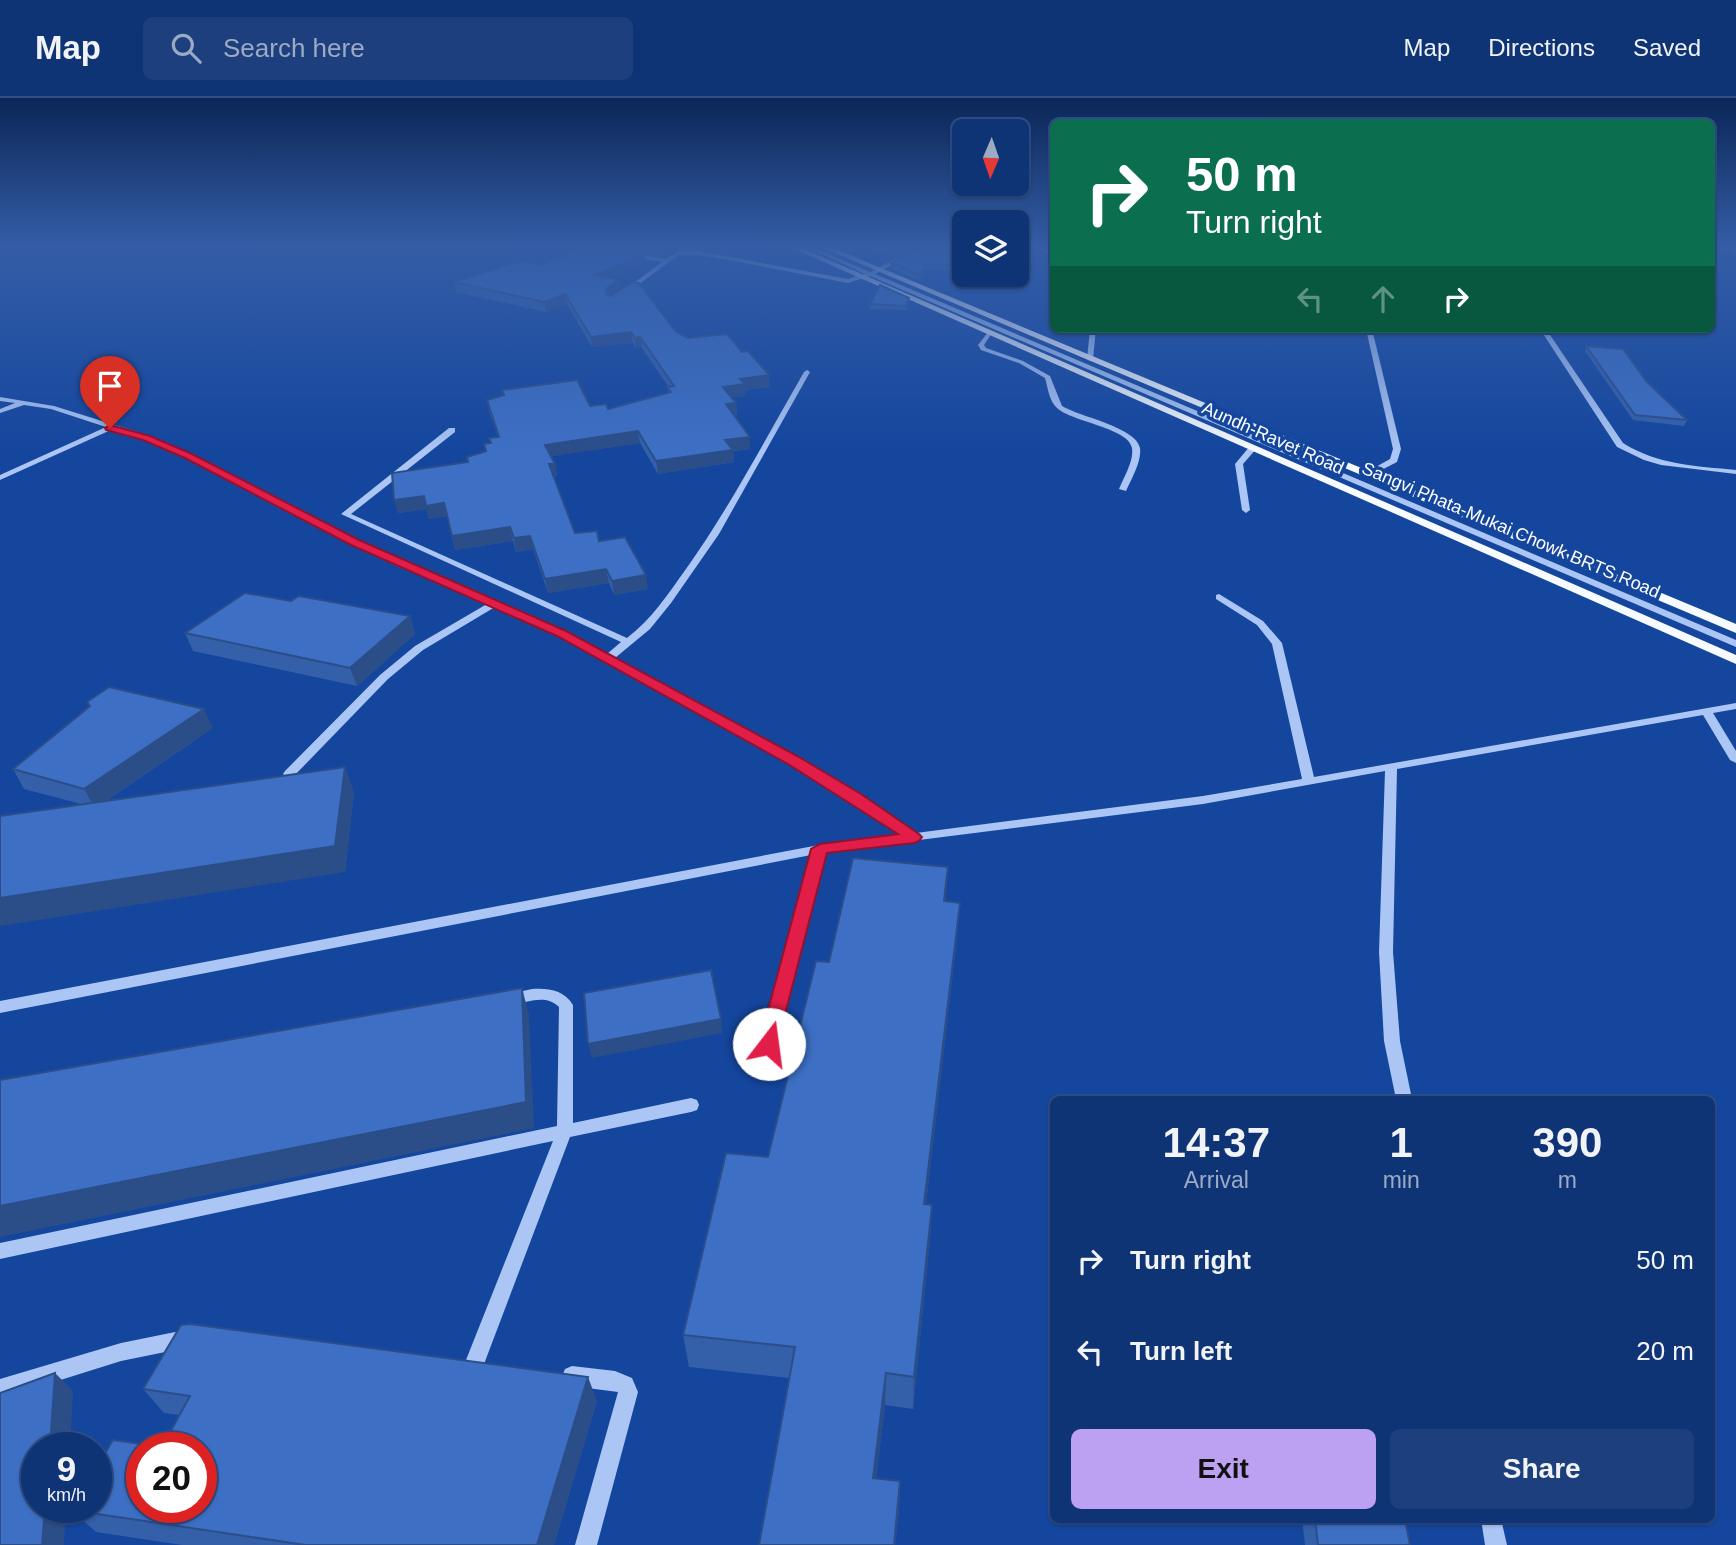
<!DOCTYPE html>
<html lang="en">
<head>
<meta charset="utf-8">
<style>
  body { margin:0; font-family:Arial,sans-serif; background:#1d3f7e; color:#f1f3f6; height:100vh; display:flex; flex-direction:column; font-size:26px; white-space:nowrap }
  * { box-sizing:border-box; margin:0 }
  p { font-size:23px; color:#9baac5 }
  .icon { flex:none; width:38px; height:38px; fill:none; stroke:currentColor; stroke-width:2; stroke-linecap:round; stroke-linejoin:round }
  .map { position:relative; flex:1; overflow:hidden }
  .panel { position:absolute; left:1050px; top:998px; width:665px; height:427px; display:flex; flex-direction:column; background:#0f3476; border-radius:10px; box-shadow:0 2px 5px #0004,0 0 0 2px #2f4f88 }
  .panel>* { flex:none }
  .top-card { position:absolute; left:1050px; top:21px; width:665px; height:214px; border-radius:10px; box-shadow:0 2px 5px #0004,0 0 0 2px #2f4f88; background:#0b6e4f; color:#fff; overflow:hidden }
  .needle { width:46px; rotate:182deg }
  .controls { position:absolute; left:952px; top:21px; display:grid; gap:14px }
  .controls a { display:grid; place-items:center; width:77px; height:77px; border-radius:10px; background:#0f3476; box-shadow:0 2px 5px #0004,0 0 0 2px #2f4f88; font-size:35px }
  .speed { position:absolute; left:21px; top:1334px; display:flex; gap:14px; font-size:35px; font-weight:700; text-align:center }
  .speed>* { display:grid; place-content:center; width:91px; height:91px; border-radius:50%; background:#0f3476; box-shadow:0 2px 5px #0004,0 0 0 2px #2f4f88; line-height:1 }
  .speed small { font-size:18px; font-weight:400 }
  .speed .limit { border:10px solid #d22; background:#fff; color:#111 }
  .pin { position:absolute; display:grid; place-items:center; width:60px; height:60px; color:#fff; margin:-72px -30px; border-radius:50% 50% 50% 0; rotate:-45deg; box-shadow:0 0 7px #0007 }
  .pin .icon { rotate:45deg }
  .me { position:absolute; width:77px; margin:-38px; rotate:15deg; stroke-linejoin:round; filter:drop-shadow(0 0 5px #0008) }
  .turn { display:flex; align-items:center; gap:24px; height:147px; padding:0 21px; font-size:32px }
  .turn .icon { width:91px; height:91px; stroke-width:2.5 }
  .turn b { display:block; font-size:49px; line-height:60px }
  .lanes { display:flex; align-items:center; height:66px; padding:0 21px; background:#0003; justify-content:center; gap:35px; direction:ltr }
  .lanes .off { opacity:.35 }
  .eta { display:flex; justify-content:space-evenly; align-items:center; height:119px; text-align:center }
  .eta b { font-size:42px; font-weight:700; line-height:49px }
  .button { display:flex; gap:14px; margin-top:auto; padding:14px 21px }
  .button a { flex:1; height:80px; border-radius:10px; background:#bca0f2; color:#111; font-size:28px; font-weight:700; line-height:80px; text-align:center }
  .button a+a { background:#1d3f7e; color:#f1f3f6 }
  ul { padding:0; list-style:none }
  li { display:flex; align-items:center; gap:21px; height:91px; padding:0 21px }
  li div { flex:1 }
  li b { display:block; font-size:26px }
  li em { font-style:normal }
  header { display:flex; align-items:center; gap:42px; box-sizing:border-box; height:98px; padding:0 35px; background:#0f3476; border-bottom:2px solid #2f4f88 }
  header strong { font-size:33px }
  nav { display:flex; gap:38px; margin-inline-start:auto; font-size:24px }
  .search { width:490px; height:63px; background:#1d3f7e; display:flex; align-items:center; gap:18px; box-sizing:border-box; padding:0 24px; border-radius:10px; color:#9baac5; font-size:26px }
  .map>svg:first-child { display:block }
</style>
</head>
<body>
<header>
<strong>Map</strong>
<div class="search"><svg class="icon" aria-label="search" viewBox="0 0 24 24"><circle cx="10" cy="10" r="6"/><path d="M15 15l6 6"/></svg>Search here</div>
<nav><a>Map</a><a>Directions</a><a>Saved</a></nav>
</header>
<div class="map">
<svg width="1736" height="1447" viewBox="0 0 1736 1447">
  <rect width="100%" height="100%" fill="#14469e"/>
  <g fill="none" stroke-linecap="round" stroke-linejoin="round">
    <g fill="#abc6f4" fill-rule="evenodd">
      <path d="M808,150H815L870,174L916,150H923L875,176L1736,542V549L870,178L848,185L729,162L698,157H679L628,194L623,193L662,164L626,158L628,155L666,161L678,153H698L848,181L865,176Z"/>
      <path d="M1038,150H1045L1054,155V158Z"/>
      <path d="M1730,150H1735L1736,156Z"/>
      <path d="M1090,231H1096L1093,261L1090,263L1087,261Z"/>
      <path d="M1366,231H1372L1401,351L1397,364L1368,379H1365V375L1390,361L1393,351Z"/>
      <path d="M1540,231H1546L1623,345C1658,367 1696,368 1736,372V376L1661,367L1644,362L1617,349Z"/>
      <path d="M989,233L992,235L984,247L986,250L1023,263L1050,278L1062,308C1080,319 1136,329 1140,350C1142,363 1131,382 1126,393L1119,391C1124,379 1134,363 1132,350C1129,330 1072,324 1057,310C1049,303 1048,290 1045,280L1019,265L981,252L978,247Z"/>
      <path d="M807,272L810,274L719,436L671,505L650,531L615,560C717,616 819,670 916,735L1203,698L1302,681L1272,546L1257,527L1216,501V497L1219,496L1263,523L1282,545L1314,679L1736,605V611L1713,615L1736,653V665L1730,662L1703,617L1397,671L1393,854L1400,943L1412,1001H1396L1384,943L1379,854L1385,673L1203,706L824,754L777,946L774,950L769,952L764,950L761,946L811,757L0,915V903L819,747L902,736L851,702L789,664L559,537L495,509L423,552L388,581L293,679H285L283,676L285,673L380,577L415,548L487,506C441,486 394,468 349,446C271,406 196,359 113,331L0,382V377L106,329L51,311L24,307L0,315V311L15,305L0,303V299L54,308L150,338L191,356L358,443L565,533L607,556L621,544L341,416L449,330H455V334L351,416L627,540C652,521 668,496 686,471C730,409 766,340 804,274Z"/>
      <path d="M1250,348L1257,350L1243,366L1250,412L1246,415L1242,412L1235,366Z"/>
      <path d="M532,891C549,890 564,892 573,907V1025L691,1000L697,1002L699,1007L697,1012L691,1014L570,1039L481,1274L474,1277L467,1274L464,1267L553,1043L0,1161V1145L557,1028L559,909C542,893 524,909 505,905L503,901L505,897Z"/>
      <path d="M185,1232L192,1234L194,1241L192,1248L185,1250L121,1263L0,1301V1281L121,1245Z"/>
      <path d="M572,1268L615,1273L632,1280L638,1294L597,1447H575L618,1294L572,1288L565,1285L562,1278L565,1271Z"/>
      <path d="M1481,1421H1501L1507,1447H1485Z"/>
    </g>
    <g fill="#f7faff" fill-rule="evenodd">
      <path d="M792,150H802L1736,557V566Z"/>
      <path d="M823,150H833L1736,526V535Z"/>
    </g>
  </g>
  <g fill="#345fa9">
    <path d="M581,150H674L660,157L644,155L645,164L611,180L619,181L621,191L676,234L770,289L745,292L746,298L731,299L736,305L737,317H734L750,339V351L734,353V364L658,376L640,345L551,358L555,366L557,378L554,379L575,435L599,443L648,491L614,497L609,485L548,495L533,451L516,454L513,443L455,452L447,418L429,421L426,411L398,415L468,364L486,353L490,345L498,339L489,313L487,302L503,298L502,292L608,311L668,295V288L642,250H636L633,245L592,249L567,206L546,214L456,194L454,184L541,167Z"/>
    <path d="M872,150H909L898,156L872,154Z"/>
    <path d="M964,150V173L925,172L920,183L891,171V165Z"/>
    <path d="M1712,150H1731L1730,154L1712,153Z"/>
    <path d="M909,205L906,212L870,211V206Z"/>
    <path d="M1586,248L1647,284L1687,322L1684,328L1633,322L1585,253Z"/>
    <path d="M291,503L410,518L415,536L357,588L193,553L185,535Z"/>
    <path d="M213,630L106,703L354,694L345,774L81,706L24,691L13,671Z"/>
    <path d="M960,805L957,839L926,1106L932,1107L930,1141L913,1311L885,1307L876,1380L900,1383L899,1412L895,1447H759L789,1280L689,1269L683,1237L768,1059L829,864Z"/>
    <path d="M143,1291L597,1303L554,1447H182L96,1434L71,1412L162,1349L179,1317L164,1315Z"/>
    <path d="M1302,1421H1405L1410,1447H1305Z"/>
  </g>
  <g fill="#2b4e89">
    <path d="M659,150H674L660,157Z"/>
    <path d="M899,150H909L898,156Z"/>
    <path d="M644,155L645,164L596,187L595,177Z"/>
    <path d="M925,166V172L920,183V177Z"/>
    <path d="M619,181L621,191L607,201L606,191Z"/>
    <path d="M565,196L567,206L546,214L544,204Z"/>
    <path d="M631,234L633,245L592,249L591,239Z"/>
    <path d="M640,239L642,250H636L635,240Z"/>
    <path d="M769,277L770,289L745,292L746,298L724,300L723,289L740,281Z"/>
    <path d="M736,305L737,317L726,318V306Z"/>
    <path d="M638,333L640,345L548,359L545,347Z"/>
    <path d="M750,339V351L734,353V364L658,376L656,363L725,342Z"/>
    <path d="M549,366H555L557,378L551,379Z"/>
    <path d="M424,398L444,405L447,418L429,421L426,411L398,415L394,402Z"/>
    <path d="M510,429L513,443L455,452L452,438Z"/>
    <path d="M530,438L533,451L516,454L514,440Z"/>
    <path d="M606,471L609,485L548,495L545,481Z"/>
    <path d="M646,477L648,491L614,497L612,483Z"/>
    <path d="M410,518L415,536L357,588L350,570Z"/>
    <path d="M204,611L213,630L95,710L84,691Z"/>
    <path d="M345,669L354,694L345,774L0,828V800Z"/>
    <path d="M948,769L946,803H944Z"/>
    <path d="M960,805L957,839L922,1140L924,1106Z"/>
    <path d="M522,890L529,917L534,1030L0,1139V1108Z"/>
    <path d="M721,921L722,935L592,960L588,946Z"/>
    <path d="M932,1107L930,1141L913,1311L914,1279Z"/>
    <path d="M55,1275L73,1293L70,1349H50Z"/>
    <path d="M886,1275L885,1307L873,1409V1380Z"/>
    <path d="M588,1279L597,1303L554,1447H537Z"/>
    <path d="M900,1383L899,1412L895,1447H894Z"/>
    <path d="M45,1409H66L64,1447H42Z"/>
  </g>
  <g fill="#3d6fc4" stroke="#2b4e89" stroke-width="2" fill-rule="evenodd">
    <path d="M581,150H619L644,155L595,177L619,181L606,191L607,197L611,198L632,184L639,185L676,234L688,240L727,236L742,254L748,253L769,277L740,281L745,286L723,289L736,305L726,306L750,339L725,342L733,352L656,363L638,333L545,347L555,366H549L575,435L597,433L599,443L625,439L646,477L612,483L606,471L545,481L530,438L514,440L510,429L452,438L444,405L426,408L424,398L394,402L392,375L468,364L467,359L486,353L484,346L491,345L489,340L499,339L487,302L504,297L502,292L577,282L590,308L606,306L608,311L671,294L667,289L674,288L640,239L635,240L631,234L591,239L565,196L544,204L454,184L520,163L541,167Z"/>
    <path d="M918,150H964V167L925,166L920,177L891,165Z"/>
    <path d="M880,187L909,200L906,208L870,206Z"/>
    <path d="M1586,248L1623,251L1647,284L1687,322L1635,317Z"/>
    <path d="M245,495L291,503L299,498L410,518L350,570L185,535Z"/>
    <path d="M109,589L204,611L84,691L13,671L90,608L87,604Z"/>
    <path d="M345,669L335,748L0,800V718Z"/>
    <path d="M853,760L948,769L944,803L960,805L924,1106L932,1107L914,1279L886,1275L873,1380L900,1383L894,1447H759L795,1249L683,1237L726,1055L768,1059L816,863L829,864Z"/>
    <path d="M711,872L721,921L588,946L584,895Z"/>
    <path d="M522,890L526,1004L0,1108V982Z"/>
    <path d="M190,1226L588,1279L537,1447H305L71,1412L73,1409H96V1370L113,1342L162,1349L190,1298L143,1291L181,1227ZM142,1349H201V1409H142Z"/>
    <path d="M55,1275L50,1349H37V1409H45L42,1447H0V1295Z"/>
    <path d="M1315,1421H1405L1410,1447H1318Z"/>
  </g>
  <linearGradient id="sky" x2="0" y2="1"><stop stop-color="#0b2657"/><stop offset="0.42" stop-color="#345da6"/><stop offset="1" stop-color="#345da6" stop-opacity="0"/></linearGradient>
  <rect width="1736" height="353" fill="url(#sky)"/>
  <path fill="#e11d48" stroke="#92132f" stroke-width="2" d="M110,327L150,338L192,356L359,442L566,533L799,659L861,696L919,736L922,739L919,743L914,745L827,755L776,951L769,953L762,951L759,946L811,751L820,746L898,736L788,666L557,538L351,447L185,360L143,342L106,332L105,330Z"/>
  <g text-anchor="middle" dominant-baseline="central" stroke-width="7" stroke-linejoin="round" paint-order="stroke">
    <g font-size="18" fill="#fff" stroke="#14469e">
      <text transform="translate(1273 340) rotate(24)">Aundh-Ravet Road</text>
      <text transform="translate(1511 432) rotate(23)">Sangvi Phata-Mukai Chowk BRTS Road</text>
    </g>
  </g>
</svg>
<div class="controls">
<a><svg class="needle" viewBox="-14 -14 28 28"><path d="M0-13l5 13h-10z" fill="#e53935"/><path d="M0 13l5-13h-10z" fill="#9baac5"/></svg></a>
<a><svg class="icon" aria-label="layers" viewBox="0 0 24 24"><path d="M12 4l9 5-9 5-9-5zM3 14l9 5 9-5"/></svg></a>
</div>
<div class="speed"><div>9<small>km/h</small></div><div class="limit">20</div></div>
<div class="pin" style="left:110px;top:330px;background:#d93025"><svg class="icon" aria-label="arrive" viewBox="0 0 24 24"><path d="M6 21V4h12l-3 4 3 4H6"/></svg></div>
<svg class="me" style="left:769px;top:946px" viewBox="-20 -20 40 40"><circle r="19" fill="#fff"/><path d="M0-13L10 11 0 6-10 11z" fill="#e11d48"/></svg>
<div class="top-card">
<div class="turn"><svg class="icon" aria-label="right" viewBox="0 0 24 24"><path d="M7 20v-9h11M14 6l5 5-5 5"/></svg><div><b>50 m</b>Turn right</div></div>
<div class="lanes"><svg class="icon off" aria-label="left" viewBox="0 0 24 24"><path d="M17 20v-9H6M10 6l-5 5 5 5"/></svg><svg class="icon off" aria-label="ahead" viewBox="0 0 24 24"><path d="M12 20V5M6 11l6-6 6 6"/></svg><svg class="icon" aria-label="right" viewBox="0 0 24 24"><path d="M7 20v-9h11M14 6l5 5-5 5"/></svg></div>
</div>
<section class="panel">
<div class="eta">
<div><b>14:37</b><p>Arrival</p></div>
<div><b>1</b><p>min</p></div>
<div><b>390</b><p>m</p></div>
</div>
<ul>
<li><svg class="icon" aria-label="right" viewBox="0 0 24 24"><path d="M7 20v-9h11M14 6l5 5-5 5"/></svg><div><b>Turn right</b></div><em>50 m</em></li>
<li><svg class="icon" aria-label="left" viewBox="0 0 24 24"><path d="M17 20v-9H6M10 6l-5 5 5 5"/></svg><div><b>Turn left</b></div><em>20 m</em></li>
</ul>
<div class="button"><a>Exit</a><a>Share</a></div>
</section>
</div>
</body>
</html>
